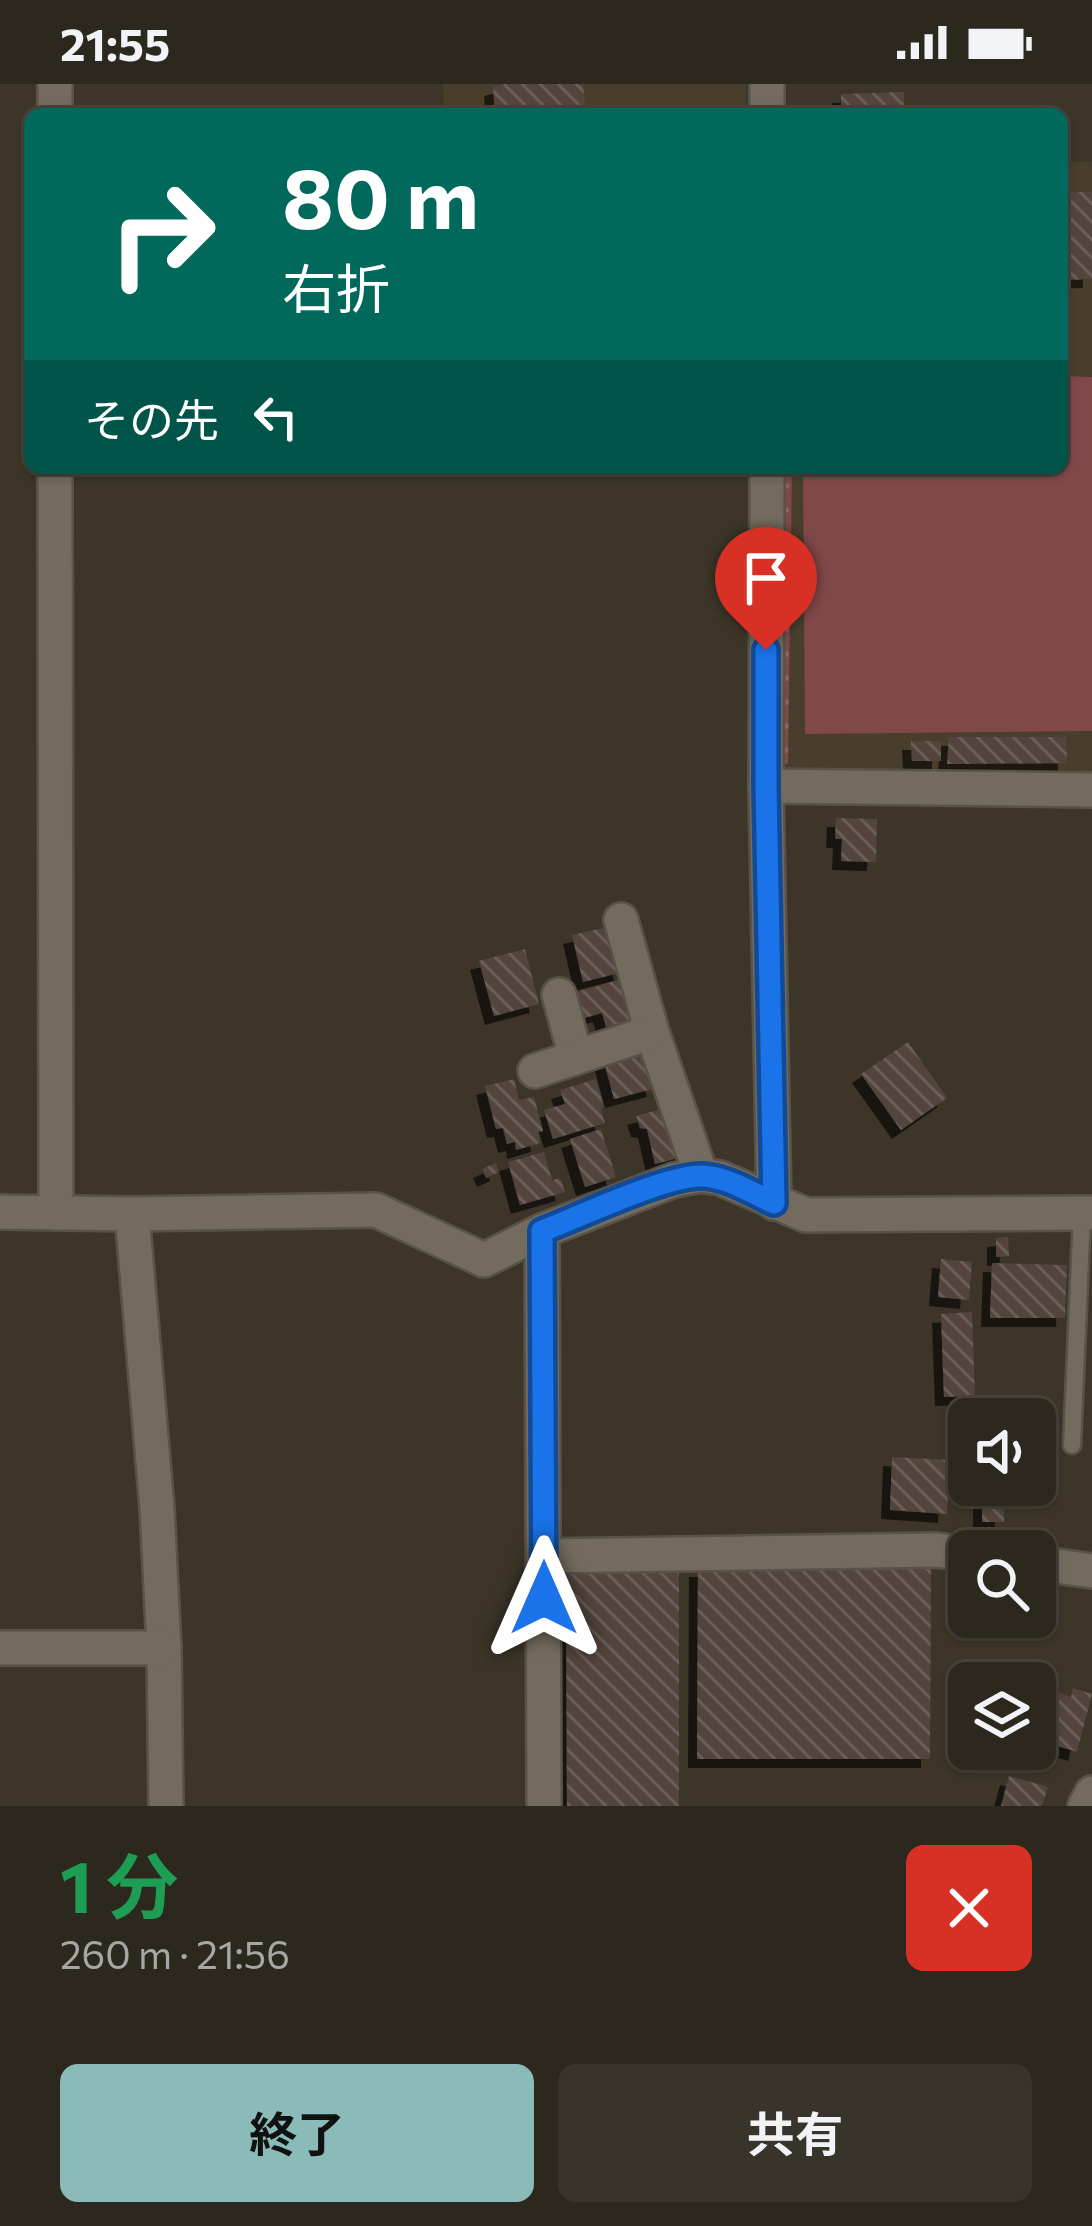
<!DOCTYPE html>
<html lang="ja">
<head>
<meta charset="utf-8">
<style>
  body { margin:0; font-family:Commissioner,"Noto Sans JP",sans-serif; background:#39342b; color:#f1f3f6; height:100vh; display:flex; flex-direction:column; font-size:45px; white-space:nowrap }
  * { box-sizing:border-box; margin:0 }
  p { font-size:39px; color:#a7a6a4 }
  .icon { flex:none; width:66px; height:66px; fill:none; stroke:currentColor; stroke-width:2; stroke-linecap:round; stroke-linejoin:round }
  .map { position:relative; height:1722px; overflow:hidden }
  .drawer { display:flex; flex-direction:column; background:#2d281e; flex:1 }
  .drawer>* { flex:none }
  .guide { position:absolute; left:24px; top:24px; width:1044px; height:366px; border-radius:18px; box-shadow:0 3px 9px #0004,0 0 0 3px #48443c; background:#00695c; color:#fff; overflow:hidden }
  .buttons { position:absolute; left:948px; top:1314px; display:grid; gap:24px }
  .buttons a { display:grid; place-items:center; width:108px; height:108px; border-radius:18px; background:#2d281e; box-shadow:0 3px 9px #0004,0 0 0 3px #48443c; font-size:60px }
  .pin { position:absolute; display:grid; place-items:center; width:102px; height:102px; color:#fff; margin:-123px -51px; border-radius:50% 50% 50% 0; rotate:-45deg; box-shadow:0 0 12px #0007 }
  .pin .icon { rotate:45deg }
  .me { position:absolute; width:132px; margin:-66px; rotate:0deg; stroke-linejoin:round; filter:drop-shadow(0 0 9px #0008) }
  .turn { display:flex; align-items:center; gap:42px; height:252px; padding:0 60px; font-size:54px }
  .turn .icon { width:156px; height:156px; stroke-width:2.5 }
  .turn b { display:block; font-size:84px; line-height:102px }
  .then { display:flex; align-items:center; height:114px; padding:0 60px; background:#0003; gap:24px; font-size:45px }
  .round { display:grid; place-items:center; flex:none; width:126px; height:126px; border-radius:18px; background:#39342b }
  .head { display:flex; align-items:center; justify-content:space-between; height:204px; padding:0 60px }
  h1 { font-size:72px; font-weight:700; line-height:90px; color:#1e9e55 }
  .button { display:flex; gap:24px; margin-top:auto; padding:24px 60px }
  .button a { flex:1; height:138px; border-radius:18px; background:#8bbbb9; color:#111; font-size:48px; font-weight:700; line-height:138px; text-align:center }
  .button a+a { background:#39342b; color:#f1f3f6 }
  .status { display:flex; justify-content:space-between; align-items:center; height:84px; padding:0 60px; background:#2d281e; direction:ltr }
  .status svg { height:33px; fill:currentColor }
  .map>svg:first-child { display:block }
</style>
</head>
<body>
<div class="status"><b>21:55</b><svg viewBox="0 0 49 12"><path d="M0 12V9h3v3zM5 12V6h3v6zM10 12V3h3v9zM15 12V0h3v12zM26 1h20v11H26zM47 4h2v5h-2z"/></svg></div>
<div class="map">
<svg width="1092" height="1722" viewBox="0 0 1092 1722">
  <defs>
    <pattern id="grass-dots" width="8" height="8" patternUnits="userSpaceOnUse" patternTransform="scale(3)"><rect width="8" height="8" fill="#804849"/><path d="M2 2h.1M6 6h.1" fill="none" stroke="#926262" stroke-width="1.8" stroke-linecap="round"/></pattern>
    <pattern id="building-back-hatch" width="6" height="6" patternUnits="userSpaceOnUse" patternTransform="scale(3)"><rect width="6" height="6" fill="#53453d"/><path d="M-1 5l2 2M0 0l6 6M5-1l2 2" fill="none" stroke="#6b5f58"/></pattern>
    <filter id="shadow"><feDropShadow dx="-9" dy="9" stdDeviation="0" flood-color="#0009"/></filter>
  </defs>
  <rect width="100%" height="100%" fill="#3c3528"/>
  <g fill="#483e2b">
    <path d="M443,0H746L745,30H444Z"/>
    <path d="M1062,77L1092,78V691H790L783,682L785,384H1062Z"/>
  </g>
  <path fill="url(#grass-dots)" d="M783,384H792L788,680L780,679Z"/>
  <path fill="#804849" d="M1062,292L1092,293V647L805,650L803,384H1062Z"/>
  <g fill="url(#building-back-hatch)" filter="url(#shadow)">
    <path d="M505,0H583L586,30H495L493,3Z"/>
    <path d="M904,8V30H841V10Z"/>
    <path d="M1062,108H1092V195L1062,196Z"/>
    <path d="M949,653H1066L1067,679L947,680Z"/>
    <path d="M911,657H941V677H912Z"/>
    <path d="M836,734L877,735L876,778L841,777L842,755H835Z"/>
    <path d="M612,842L623,888L583,898L572,851Z"/>
    <path d="M525,865L539,920L494,932L479,877Z"/>
    <path d="M628,893L640,931L631,933L633,941L619,945L617,940L606,943L602,929L581,935L573,909Z"/>
    <path d="M908,958L947,1014L901,1046L861,990Z"/>
    <path d="M646,966L656,1004L614,1015L604,978Z"/>
    <path d="M514,995L519,1016L534,1013L543,1047L538,1048L540,1059L516,1066L515,1058L507,1060L503,1044L496,1045L485,1002Z"/>
    <path d="M596,995L604,1023L601,1026L605,1039L553,1055L544,1026L565,1020L560,1006Z"/>
    <path d="M672,1022L686,1072L655,1080L647,1045L640,1044L636,1032Z"/>
    <path d="M601,1045L616,1093L585,1103L570,1055Z"/>
    <path d="M544,1068L552,1096L560,1094L565,1108L520,1121L508,1078Z"/>
    <path d="M496,1079L499,1088L486,1094L482,1085Z"/>
    <path d="M1008,1153L1009,1172L996,1173V1154Z"/>
    <path d="M941,1175L972,1178L969,1216L938,1213Z"/>
    <path d="M992,1179L1067,1181L1065,1234H990Z"/>
    <path d="M972,1228L975,1312L944,1313L941,1230Z"/>
    <path d="M892,1373L950,1376L947,1430L890,1426Z"/>
    <path d="M1003,1406L1004,1438H982V1407Z"/>
    <path d="M698,1484L931,1485L930,1675H697Z"/>
    <path d="M566,1488H679V1722H567Z"/>
    <path d="M1073,1604L1092,1610L1077,1668L1035,1655V1615L1054,1621L1057,1608L1071,1613Z"/>
    <path d="M1009,1692L1048,1703L1042,1722H1001Z"/>
  </g>
  <g fill="none" stroke-linecap="round" stroke-linejoin="round">
    <g stroke="#585247" stroke-width="21">
      <path id="lane" d="M1072,1361L1082,1129"/>
    </g>
    <g stroke="#585247" stroke-width="38">
      <g id="street">
        <path d="M55,0V30"/>
        <path d="M767,30V0"/>
        <path d="M55,384L56,1129"/>
        <path d="M767,384L766,702L774,1119"/>
        <path d="M766,702L1092,706"/>
        <path d="M621,836L652,948L701,1091"/>
        <path d="M559,911L576,973"/>
        <path d="M535,987L652,948"/>
        <path d="M0,1128L132,1130L376,1126L484,1176L542,1147L674,1096L701,1091L720,1094L806,1131L1092,1129"/>
        <path d="M132,1130L157,1424L164,1564L166,1722"/>
        <path d="M542,1147L544,1722"/>
        <path d="M544,1472L936,1466L969,1470"/>
        <path d="M1035,1479L1092,1487"/>
        <path d="M0,1564H164"/>
        <path d="M1085,1722L1092,1709"/>
      </g>
    </g>
    <use href="#lane" stroke="#736b5d" stroke-width="16"/>
    <use href="#street" stroke="#736b5d" stroke-width="33"/>
  </g>
  <g fill="none" stroke-linecap="round" stroke-linejoin="round">
    <g stroke="#114b97" stroke-width="30">
      <path id="route" d="M544,1514L542,1147C579,1133 669,1090 703,1092C727,1093 752,1109 774,1119L766,703V566"/>
    </g>
    <use href="#route" stroke="#1a73e8" stroke-width="21"/>
  </g>
</svg>
<div class="buttons">
<a><svg class="icon" aria-label="sound" viewBox="0 0 24 24"><path d="M4 9h4l5-4v14l-5-4H4zM17 9q2 3 0 6"/></svg></a>
<a><svg class="icon" aria-label="search" viewBox="0 0 24 24"><circle cx="10" cy="10" r="6"/><path d="M15 15l6 6"/></svg></a>
<a><svg class="icon" aria-label="layers" viewBox="0 0 24 24"><path d="M12 4l9 5-9 5-9-5zM3 14l9 5 9-5"/></svg></a>
</div>
<div class="pin" style="left:766px;top:566px;background:#d93025"><svg class="icon" aria-label="arrive" viewBox="0 0 24 24"><path d="M6 21V4h12l-3 4 3 4H6"/></svg></div>
<svg class="me" style="left:544px;top:1514px" viewBox="-20 -20 40 40"><path d="M0-17L14 15 0 8-14 15z" fill="#1a73e8" stroke="#fff" stroke-width="4"/></svg>
<div class="guide">
<div class="turn"><svg class="icon" aria-label="right" viewBox="0 0 24 24"><path d="M7 20v-9h11M14 6l5 5-5 5"/></svg><div><b>80 m</b>右折</div></div>
<div class="then">その先<svg class="icon" aria-label="left" viewBox="0 0 24 24"><path d="M17 20v-9H6M10 6l-5 5 5 5"/></svg></div>
</div>
</div>
<section class="drawer">
<div class="head"><div><h1>1 分</h1><p>260 m · 21:56</p></div><a class="round" style="background:#d93025;color:#fff"><svg class="icon" aria-label="close" viewBox="0 0 24 24"><path d="M6 6l12 12M18 6L6 18"/></svg></a></div>
<div class="button"><a>終了</a><a>共有</a></div>
</section>
</body>
</html>
